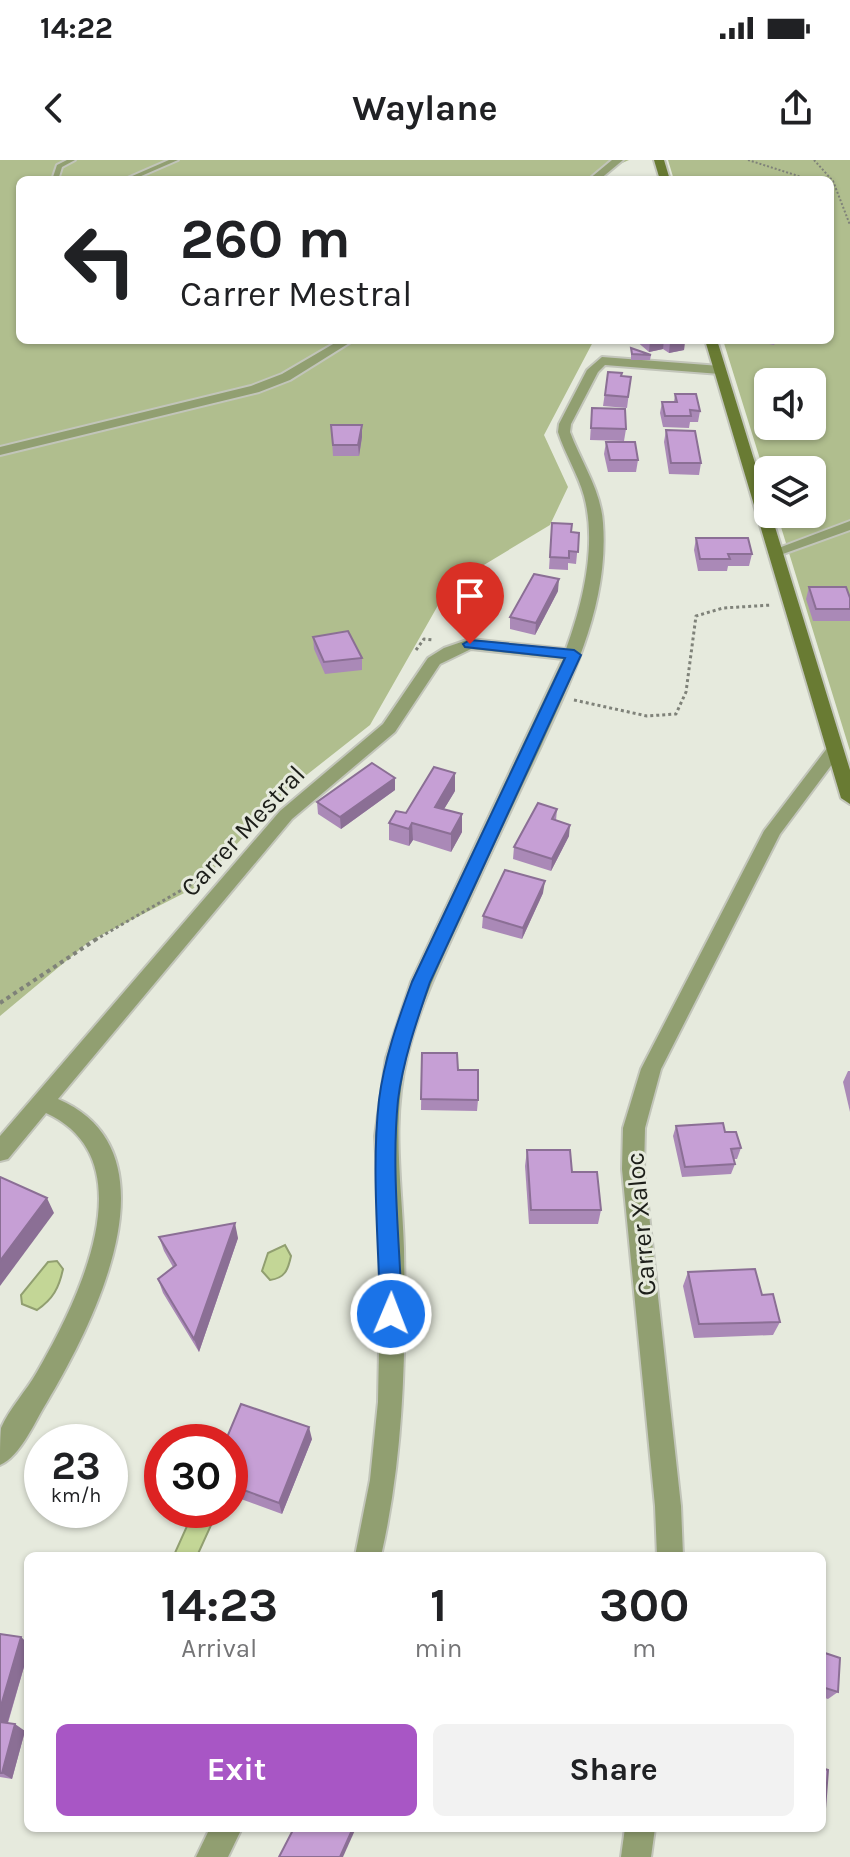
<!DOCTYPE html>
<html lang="en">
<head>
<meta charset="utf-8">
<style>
  body { margin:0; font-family:Karla,sans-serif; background:#f2f2f2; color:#202124; height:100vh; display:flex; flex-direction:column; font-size:30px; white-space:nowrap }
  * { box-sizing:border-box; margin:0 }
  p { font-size:26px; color:#757577 }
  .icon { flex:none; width:44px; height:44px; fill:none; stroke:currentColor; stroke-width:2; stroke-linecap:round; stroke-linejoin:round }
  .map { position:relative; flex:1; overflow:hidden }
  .panel { position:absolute; left:24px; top:1392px; width:802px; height:280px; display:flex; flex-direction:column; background:#fff; border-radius:12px; box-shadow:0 2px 6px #0004 }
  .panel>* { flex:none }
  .guide { position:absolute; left:16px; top:16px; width:818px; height:168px; border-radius:12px; box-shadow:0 2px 6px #0004; background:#fff; color:#202124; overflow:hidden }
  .buttons { position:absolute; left:754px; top:208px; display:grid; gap:16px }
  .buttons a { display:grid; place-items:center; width:72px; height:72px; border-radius:12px; background:#fff; box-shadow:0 2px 6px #0004; font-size:40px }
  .speed { position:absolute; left:24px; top:1264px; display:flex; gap:16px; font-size:40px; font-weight:700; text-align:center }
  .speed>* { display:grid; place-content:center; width:104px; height:104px; border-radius:50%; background:#fff; box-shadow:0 2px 6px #0004; line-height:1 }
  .speed small { font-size:20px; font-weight:400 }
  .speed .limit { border:12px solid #d22; background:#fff; color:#111 }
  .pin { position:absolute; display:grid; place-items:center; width:68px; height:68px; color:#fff; margin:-82px -34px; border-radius:50% 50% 50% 0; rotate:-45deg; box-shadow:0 0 8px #0007 }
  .pin .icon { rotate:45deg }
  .me { position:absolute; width:88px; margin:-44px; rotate:1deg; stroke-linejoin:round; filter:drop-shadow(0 0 6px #0008) }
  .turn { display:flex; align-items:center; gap:28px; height:168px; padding:0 32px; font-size:36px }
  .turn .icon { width:104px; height:104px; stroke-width:2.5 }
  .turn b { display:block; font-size:56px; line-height:68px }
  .eta { display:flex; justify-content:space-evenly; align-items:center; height:136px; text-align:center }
  .eta b { font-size:48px; font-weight:700; line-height:56px }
  .action { display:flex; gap:16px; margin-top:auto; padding:16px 32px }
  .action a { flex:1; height:92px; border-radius:12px; background:#a856c5; color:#fff; font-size:32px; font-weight:700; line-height:92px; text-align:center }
  .action a+a { background:#f2f2f2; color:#202124 }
  .status { display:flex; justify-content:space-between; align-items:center; height:56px; padding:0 40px; background:#fff; direction:ltr }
  .status svg { height:22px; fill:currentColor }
  header { display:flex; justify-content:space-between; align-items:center; height:104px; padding:0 32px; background:#fff; font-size:36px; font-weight:700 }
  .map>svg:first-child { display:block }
</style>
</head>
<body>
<div class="status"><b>14:22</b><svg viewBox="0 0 49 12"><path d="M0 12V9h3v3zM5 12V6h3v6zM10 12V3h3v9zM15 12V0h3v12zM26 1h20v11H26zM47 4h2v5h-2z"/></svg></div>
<header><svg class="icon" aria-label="back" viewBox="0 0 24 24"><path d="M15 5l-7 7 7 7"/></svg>Waylane<svg class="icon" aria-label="share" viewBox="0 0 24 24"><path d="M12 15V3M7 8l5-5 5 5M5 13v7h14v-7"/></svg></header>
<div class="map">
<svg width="850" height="1697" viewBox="0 0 850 1697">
  <rect width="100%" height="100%" fill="#e6eadd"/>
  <g fill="#b0be8e" fill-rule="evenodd">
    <path d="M0,0H629L613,7L600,20H20V180H594L544,275L568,327L550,365L449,426L370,565L285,632L198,726L90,781L0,856Z"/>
    <path d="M668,0H850V591L777,354H812V310H768V325L723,180H830V20H674ZM768,222H812V266H768Z"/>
  </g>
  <g fill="#c3d696" stroke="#919f70" stroke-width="2">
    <path d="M285,1085L291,1096C288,1110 285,1118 270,1120L262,1111L268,1093Z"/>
    <path d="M57,1101L63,1109C59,1128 53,1139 37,1150L22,1144L21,1135L48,1102Z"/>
    <path d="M192,1355L212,1363L197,1396L174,1395Z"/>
  </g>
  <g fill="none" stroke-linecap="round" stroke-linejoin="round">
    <g stroke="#c2c5ba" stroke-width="4">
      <g id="service">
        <path d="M67,0H75L62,7L58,20H52L57,5Z"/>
        <path d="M169,0H178L132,20H123Z"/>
      </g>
    </g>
    <g stroke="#c2c5ba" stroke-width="4">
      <g id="minor">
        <path d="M602,197L720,206L726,210L720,214L605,205L598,212L571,264L570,272C581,302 601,330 603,363C609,443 573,516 541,586C516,639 491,692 467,745C444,795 420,843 407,897C391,962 402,1024 404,1089C406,1193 404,1295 381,1396H355L370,1320L378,1242L381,1086L375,976L386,898L411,822L563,499L471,489L440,504L395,572L292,659L58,939C181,992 94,1163 47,1242C35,1261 21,1296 0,1305C0,1294 0,1278 1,1268C9,1249 27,1230 37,1212C77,1143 149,1000 46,953L8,999L0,1001V976L280,651L383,564L428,498L444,488L470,479L566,489C583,443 597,384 584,336C578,314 565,294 558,272L559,264L587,210Z"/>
        <path d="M850,361V370L780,395L775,396L768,392Z"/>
        <path d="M834,585L842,591L780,674L661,909L645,968L644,1009L681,1346L683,1396H657L655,1346L622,1009L623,968L641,909L764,671L828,587Z"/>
        <path d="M210,1668H242L228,1697H196Z"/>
        <path d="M625,1668H655L651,1697H621Z"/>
      </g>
    </g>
    <g stroke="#c2c5ba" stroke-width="4">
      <g id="tertiary">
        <path d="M612,0H623L599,20H588Z"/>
        <path d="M340,180H354L290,220L259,232L0,295V287L251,226L282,214Z"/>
      </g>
    </g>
    <g stroke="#c2c5ba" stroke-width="4">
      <g id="secondary">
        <path d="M654,0H664L670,20H660Z"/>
        <path d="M705,180H717L768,345V354H771L850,610V644L841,638Z"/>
      </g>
    </g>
    <g stroke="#7f8279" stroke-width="2" stroke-dasharray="2 2" stroke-linecap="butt">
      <path d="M748,0L811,20"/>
      <path d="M814,0L833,21L850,65"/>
    </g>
    <g stroke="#7f8279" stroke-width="3" stroke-dasharray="3 3" stroke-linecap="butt">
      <path d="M416,490L424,479L434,480"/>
      <path d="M574,540L647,556L676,554L686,532L696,456L723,448L772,445"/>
      <path d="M95,780L204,717"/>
    </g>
    <path stroke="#7f8279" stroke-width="4" stroke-dasharray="4 4" stroke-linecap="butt" d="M0,843L98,778"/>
    <use href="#service" fill="#919f71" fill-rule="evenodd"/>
    <use href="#minor" fill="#919f71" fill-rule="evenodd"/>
    <use href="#tertiary" fill="#919f71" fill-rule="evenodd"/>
    <use href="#secondary" fill="#697b33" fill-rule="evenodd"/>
  </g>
  <g fill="#aa89b7">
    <path d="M635,180H685L684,190L669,193L663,189L649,192Z"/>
    <path d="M749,180H777L774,185Z"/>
    <path d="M631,188L651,195L650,200H631Z"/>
    <path d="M608,212L621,216L631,217L627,248L603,246Z"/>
    <path d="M675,234L700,251L698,262H690L689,268L663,267L660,253L662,242H674Z"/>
    <path d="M592,248L626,269L624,281L590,280Z"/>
    <path d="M331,265L362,277L359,296H333Z"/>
    <path d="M666,270L701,303L699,315L669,314L664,282Z"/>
    <path d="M606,282L638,300L636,312H608L604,294Z"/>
    <path d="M552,363L571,372L579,373L576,404L568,403V410L549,409Z"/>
    <path d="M696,378L752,394L749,406H728L727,411H698L694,390Z"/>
    <path d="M809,427L850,438V461H813L806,439Z"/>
    <path d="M558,431L535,475L510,469V457Z"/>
    <path d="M313,477L362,498V510L325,514L314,489Z"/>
    <path d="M395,630L341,669L318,654L317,642Z"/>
    <path d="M455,631L444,649L462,672L451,692L413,680L409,686L389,680V663Z"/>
    <path d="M557,649L556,661L569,676L551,711L513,699L514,687Z"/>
    <path d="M543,733L522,779L482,768L483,756Z"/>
    <path d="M422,893L458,910L478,940L477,951L421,950Z"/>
    <path d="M848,911H850V952L843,922Z"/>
    <path d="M676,966L725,972L741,988L737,999H734L735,1004L731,1014L682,1017L673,976Z"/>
    <path d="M527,990L572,1012L601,1050L598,1064H529L525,1006Z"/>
    <path d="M159,1077L238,1078L199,1192L163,1133L158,1119L173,1107L164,1091Z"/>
    <path d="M688,1112L762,1135L780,1162L773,1175L694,1178L683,1126Z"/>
    <path d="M312,1279L282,1354L230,1335V1282Z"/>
    <path d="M0,1474L21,1477L28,1484V1493L8,1563L25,1571L12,1619L0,1617Z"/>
    <path d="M822,1492L838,1532L828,1539L822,1537Z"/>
  </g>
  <g fill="#8b6f95">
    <path d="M654,180H664L663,189L649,192L650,181Z"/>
    <path d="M679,180H685L684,190L669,193L670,182Z"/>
    <path d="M362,265V277L359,296L358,285Z"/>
    <path d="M559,419L558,431L535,475L536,463Z"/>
    <path d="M455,613V631L435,664V647Z"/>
    <path d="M395,618V630L341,669L340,657Z"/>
    <path d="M462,654V672L451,692V674Z"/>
    <path d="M412,663L413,680L409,686V669Z"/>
    <path d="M570,665L569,676L551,711L552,699Z"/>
    <path d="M545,721L543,733L522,779L523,768Z"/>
    <path d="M47,1038L54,1053L0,1126V1101Z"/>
    <path d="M235,1063L238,1078L199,1192L194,1179Z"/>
    <path d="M309,1267L312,1279L282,1354L279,1343Z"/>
    <path d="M21,1477L28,1484V1493L6,1568L0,1564V1549Z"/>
    <path d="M15,1564L25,1571L12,1619L2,1613Z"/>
    <path d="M353,1668H356L343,1697H340Z"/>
  </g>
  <g fill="#c69fd5" stroke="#8b6f95" stroke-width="2">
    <path d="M631,188L651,195L632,194Z"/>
    <path d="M608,212L622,213L621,216L631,217L628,237L605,235Z"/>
    <path d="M675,234H696L700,251L690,250L691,256H665L662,242H677Z"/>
    <path d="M592,248L625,249L626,269L591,268Z"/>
    <path d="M331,265H362L358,285H333Z"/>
    <path d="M666,270L695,271L701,303H671Z"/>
    <path d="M606,282H635L638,300H610Z"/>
    <path d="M552,363L572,364L571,372L579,373L578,392L569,391V398L550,397Z"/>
    <path d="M696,378H748L752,394H728L730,399H700Z"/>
    <path d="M534,414L559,419L536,463L510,457Z"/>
    <path d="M809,427H846L850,438V449H816Z"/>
    <path d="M348,471L362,498L324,502L313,477Z"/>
    <path d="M372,603L395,618L340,657L317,642Z"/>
    <path d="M434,607L455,613L435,647L462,654L451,674L412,663L409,669L389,663L396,651L406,653Z"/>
    <path d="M538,643L557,649L552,659L570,665L552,699L514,687Z"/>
    <path d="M505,710L545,721L523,768L483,756Z"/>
    <path d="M422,893H457L458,910H478V940L421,939Z"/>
    <path d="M723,963L725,972H736L741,988L731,989L735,1004L685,1007L676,966Z"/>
    <path d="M527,990H570L572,1012H597L601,1050H531Z"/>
    <path d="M0,1017L47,1038L0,1101Z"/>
    <path d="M235,1063L194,1179L158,1119L176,1105L159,1077Z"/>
    <path d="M755,1109L762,1135L773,1134L780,1162L699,1164L688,1112Z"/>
    <path d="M241,1244L309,1267L279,1343L230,1325V1282H225Z"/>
    <path d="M0,1474L21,1477L0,1549Z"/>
    <path d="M822,1492L840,1498L838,1532L822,1527Z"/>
    <path d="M0,1562L15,1564L2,1613H0Z"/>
    <path d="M822,1608L828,1610L824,1662L822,1661Z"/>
    <path d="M294,1668H353L340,1697H279Z"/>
  </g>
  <path fill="#1a73e8" stroke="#114b97" stroke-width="2" d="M470,480L574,490L581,495L430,822C417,860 403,900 398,940C391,1010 400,1084 402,1154L399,1161L391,1164L384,1161L380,1154C379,1083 371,1010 379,940C384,900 398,860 412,822L565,498L465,487L463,484Z"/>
  <g text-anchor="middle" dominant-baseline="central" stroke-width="6" stroke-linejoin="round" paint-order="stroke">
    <g font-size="26" fill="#1c1e19" stroke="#e6eadd">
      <text transform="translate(243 671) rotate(-47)">Carrer Mestral</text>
      <text transform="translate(641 1064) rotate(-95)">Carrer Xaloc</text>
    </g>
  </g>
</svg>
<div class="buttons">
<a><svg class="icon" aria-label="sound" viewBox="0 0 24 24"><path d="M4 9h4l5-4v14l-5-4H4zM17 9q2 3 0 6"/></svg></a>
<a><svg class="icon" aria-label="layers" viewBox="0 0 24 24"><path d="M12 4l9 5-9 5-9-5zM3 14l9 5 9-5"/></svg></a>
</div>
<div class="speed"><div>23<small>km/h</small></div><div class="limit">30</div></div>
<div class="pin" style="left:470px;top:484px;background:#d93025"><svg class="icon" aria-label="arrive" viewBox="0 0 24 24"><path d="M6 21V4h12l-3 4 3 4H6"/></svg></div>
<svg class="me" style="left:391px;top:1154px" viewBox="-20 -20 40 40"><circle r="17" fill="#1a73e8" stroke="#fff" stroke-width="3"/><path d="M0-11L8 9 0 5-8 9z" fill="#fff"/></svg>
<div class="guide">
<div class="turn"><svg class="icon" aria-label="left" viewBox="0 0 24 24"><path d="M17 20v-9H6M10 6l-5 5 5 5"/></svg><div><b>260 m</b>Carrer Mestral</div></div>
</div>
<section class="panel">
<div class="eta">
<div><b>14:23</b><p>Arrival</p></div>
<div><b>1</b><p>min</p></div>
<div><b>300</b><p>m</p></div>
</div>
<div class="action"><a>Exit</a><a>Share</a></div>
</section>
</div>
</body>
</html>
